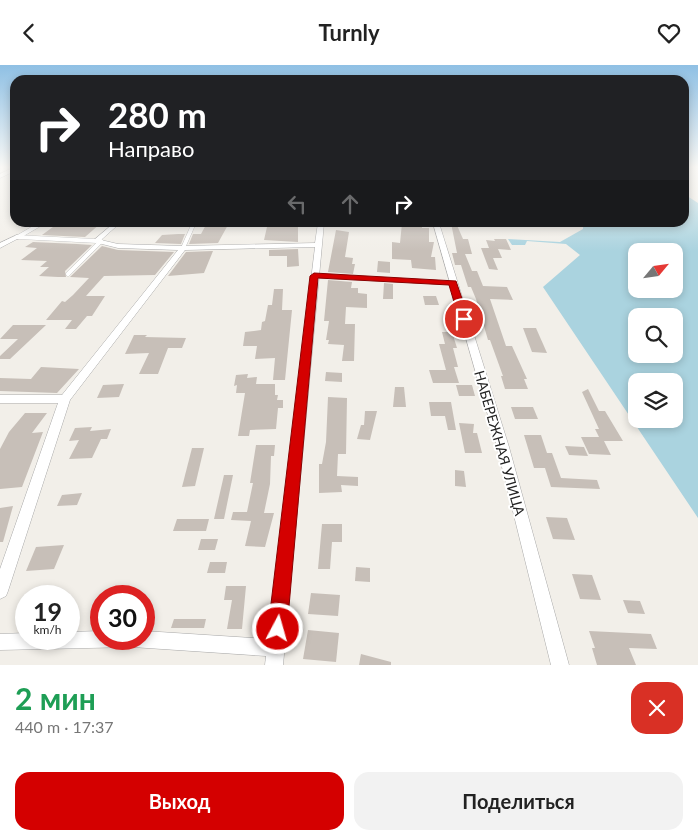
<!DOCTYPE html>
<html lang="ru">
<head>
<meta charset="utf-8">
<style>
  body { margin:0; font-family:Lato,sans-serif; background:#f2f2f2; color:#222; height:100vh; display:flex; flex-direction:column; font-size:19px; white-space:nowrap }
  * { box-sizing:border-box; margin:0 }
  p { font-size:16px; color:#767676 }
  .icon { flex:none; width:28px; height:28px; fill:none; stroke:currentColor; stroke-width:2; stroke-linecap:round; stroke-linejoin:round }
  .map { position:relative; height:600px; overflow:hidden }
  .panel { display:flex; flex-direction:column; background:#fff; flex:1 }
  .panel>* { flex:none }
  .hud { position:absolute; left:10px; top:10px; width:679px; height:152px; border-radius:15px; box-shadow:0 2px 8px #0003; background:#202124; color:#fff; overflow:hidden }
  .needle { width:32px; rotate:61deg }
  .buttons { position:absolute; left:628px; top:178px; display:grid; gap:10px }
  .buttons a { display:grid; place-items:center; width:55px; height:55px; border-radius:10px; background:#fff; box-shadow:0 2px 8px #0003; font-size:25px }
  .speed { position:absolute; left:15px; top:520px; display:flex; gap:10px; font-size:25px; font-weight:700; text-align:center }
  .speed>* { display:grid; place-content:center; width:65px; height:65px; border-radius:50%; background:#fff; box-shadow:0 2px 8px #0003; line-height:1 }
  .speed small { font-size:12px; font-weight:400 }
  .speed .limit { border:8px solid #d22; background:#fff; color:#111 }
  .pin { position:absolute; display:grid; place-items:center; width:42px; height:42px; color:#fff; margin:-21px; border:2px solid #fff; border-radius:50%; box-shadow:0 1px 5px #0007 }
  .me { position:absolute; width:55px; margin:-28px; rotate:6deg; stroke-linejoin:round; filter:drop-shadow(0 0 4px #0008) }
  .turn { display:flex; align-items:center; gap:18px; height:105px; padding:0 15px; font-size:22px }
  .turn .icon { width:65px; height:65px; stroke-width:2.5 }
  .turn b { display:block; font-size:35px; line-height:42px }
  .lanes { display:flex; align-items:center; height:48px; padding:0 15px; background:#0003; justify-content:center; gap:25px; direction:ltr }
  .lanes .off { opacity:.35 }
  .round { display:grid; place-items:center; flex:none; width:52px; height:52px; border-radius:15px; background:#f2f2f2 }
  .overview { display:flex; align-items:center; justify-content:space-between; height:85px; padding:0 15px }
  h1 { font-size:30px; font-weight:700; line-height:38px; color:#1e9e55 }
  .cta { display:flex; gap:10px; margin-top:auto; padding:10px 15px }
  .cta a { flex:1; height:58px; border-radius:15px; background:#d40000; color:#fff; font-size:20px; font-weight:700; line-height:58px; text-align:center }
  .cta a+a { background:#f2f2f2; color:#222 }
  header { display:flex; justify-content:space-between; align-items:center; height:65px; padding:0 15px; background:#fff; font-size:22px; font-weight:700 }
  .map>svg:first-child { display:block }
</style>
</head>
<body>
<header><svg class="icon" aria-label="back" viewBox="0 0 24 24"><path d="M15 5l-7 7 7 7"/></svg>Turnly<svg class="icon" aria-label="heart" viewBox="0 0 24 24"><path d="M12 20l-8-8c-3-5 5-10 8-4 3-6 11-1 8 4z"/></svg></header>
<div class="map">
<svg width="698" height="600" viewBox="0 0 698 600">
  <rect width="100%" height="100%" fill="#f2efe9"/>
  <path fill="#aad3df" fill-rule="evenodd" d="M684,129L698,138V453L543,222L580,190L566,179L527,176L525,180H512L508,174L560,177L583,164V158H684ZM636,186H674V224H636ZM636,251H674V289H636ZM636,316H674V354H636Z"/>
  <g fill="#c7bfb8">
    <path d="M69,158H101L85,172L42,170L57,159Z"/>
    <path d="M207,158H229L218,178L189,179L193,169H201Z"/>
    <path d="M286,158H298V177L264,175L267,162L285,161Z"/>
    <path d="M402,158H422V163H429V177H434L431,192H435L436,205L412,203L411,195L392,194V177L400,178Z"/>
    <path d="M451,158H456L463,174H468L472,189H465L472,206H477L483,221L507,222L513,235L490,234L506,281H512L527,314H524L528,324H505L501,311H503L490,275H488L476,234L471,222H468L461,200H455L452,188H457Z"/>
    <path d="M336,165L349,167L345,192L353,193L352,199H355L353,209L328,207Z"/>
    <path d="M178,169H185L181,179L155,178L162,170Z"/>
    <path d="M494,174H506L511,185L498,184L502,193H493L498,205L489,204L481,183H489L486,175L495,176Z"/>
    <path d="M33,177L77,179L92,180L65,206L66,212H58L39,211L49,202H40L47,196L21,195L37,183L25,182Z"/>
    <path d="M102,181L118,185L174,187L155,210L104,211L86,231H105L92,251H87L76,264H65L72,255H46L62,236L65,237L73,230L89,213L70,212Z"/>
    <path d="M298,184L299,201L287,202V191H269V185Z"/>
    <path d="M213,186L204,208L168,211L186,187Z"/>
    <path d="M378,196L390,197V208L377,207Z"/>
    <path d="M328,215L352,217L351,223H358V228L367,229V243L346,242L345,259H355L354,296H342L344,280L328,279L329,275H326L329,256H324Z"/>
    <path d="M384,218L393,219V234H383Z"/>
    <path d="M274,224H283L282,245H292L285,315H273L275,293L255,294L257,281H243L245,267L261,265L262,257L265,256L268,240H272Z"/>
    <path d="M423,231H436L439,240H425Z"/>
    <path d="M13,260H46L10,294H0V291L18,274H0Z"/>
    <path d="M523,263H536L547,288L532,287Z"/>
    <path d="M442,267H452L457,283H453L458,302H454L459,318H433L429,305H446L439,279H445Z"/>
    <path d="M134,270H147L145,272L186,273L182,283H168L158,309H139L149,288L125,289Z"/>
    <path d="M41,302L79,304L57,328L0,326V313L31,314Z"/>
    <path d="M326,307L342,308V317L325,316Z"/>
    <path d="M248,309L247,313L257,312L256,319H275V330H278L277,335H283V343H278L276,364L250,365L249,371H238L245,328H236L237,320L234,321L236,310Z"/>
    <path d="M124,319L119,332L97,333L103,320Z"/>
    <path d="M456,320H472L475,331H459Z"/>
    <path d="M395,322H404L406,342H393Z"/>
    <path d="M588,324L599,346H605L623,376H604L611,390L589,389L581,372H599L595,364H599L582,327Z"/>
    <path d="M328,332L347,333L346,389H338L337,411L358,412V421L341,420L342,427L319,428V399H322L326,377Z"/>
    <path d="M429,337H451L456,365H448L445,351H431Z"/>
    <path d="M511,342H533L538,354H515Z"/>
    <path d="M365,346H377L370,375L357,374L361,360H364Z"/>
    <path d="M25,348H47L32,368L43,367L22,422L0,424V384L9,367Z"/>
    <path d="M459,358L474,359L473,368H477L482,388H465Z"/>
    <path d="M92,362L90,366L111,364L107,374H101L92,393L69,394L79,375L69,376L75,363Z"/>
    <path d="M524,370H541L547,388H552L561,413L597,415L600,424L551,422L545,403H534Z"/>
    <path d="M256,380H275L274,391H271L270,419L264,448H274L265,482L245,481L251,456L231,455L233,447H247L253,418H250Z"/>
    <path d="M565,381L584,382L588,391L569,390Z"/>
    <path d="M192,383H204L195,421L182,422Z"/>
    <path d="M455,405L464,406L466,422L455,421Z"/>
    <path d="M224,410H233L224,454H214Z"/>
    <path d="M82,428L77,440L57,441L62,430Z"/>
    <path d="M13,441L3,477H0V443Z"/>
    <path d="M546,452L567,453L575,475L553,474Z"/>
    <path d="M177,454H209L206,466H173Z"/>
    <path d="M322,459H342V477H332L330,504H318Z"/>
    <path d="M201,474H218L215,485H198Z"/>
    <path d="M64,480L54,504L26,506L36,482Z"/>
    <path d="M210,497H227L225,508H207Z"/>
    <path d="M356,502L370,503V517L355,516Z"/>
    <path d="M572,509L592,510L601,535L580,534Z"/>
    <path d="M226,521H246L242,564H227L232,535H224Z"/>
    <path d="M311,528L340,530L338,551L308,549Z"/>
    <path d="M623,535L640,536L645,549L628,548Z"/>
    <path d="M174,554H206L204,563H171Z"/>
    <path d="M308,565L339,568L336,597L303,594Z"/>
    <path d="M589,566L651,569L657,584L629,583L636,600H597L592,583H595Z"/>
    <path d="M361,589L391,597V600H359Z"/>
  </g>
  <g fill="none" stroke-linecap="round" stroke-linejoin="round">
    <g stroke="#a9a9a9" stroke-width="4">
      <path id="service-far1" d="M40,160L43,158"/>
    </g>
    <g stroke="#a9a9a9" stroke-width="4.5">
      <g id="service">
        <path d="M17,172L96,176"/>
        <path d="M18,172L42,158"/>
        <path d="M183,183L194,158"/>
        <path d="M68,209L101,176"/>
        <path d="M314,211L453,218"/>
      </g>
    </g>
    <g stroke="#a9a9a9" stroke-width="1">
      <g id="minor">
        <path d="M15,102V106L0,113V109Z"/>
        <path d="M114,158H120L101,175L118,179L183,181L315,178L318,158H324L283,600H265L266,591L132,582L0,585V569L26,568V574H69V567L101,566V574H144V566L268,574L315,182L185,185L70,335L8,526L6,531L0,534V504L58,338H0V330H62L178,185L118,183L94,177V175Z"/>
        <path d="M433,158H439L509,382L569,600H551L497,382Z"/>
        <path d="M17,170L20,172L19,173L0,183V178Z"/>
      </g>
    </g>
    <use href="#service-far1" stroke="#fff" stroke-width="3"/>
    <use href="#service" stroke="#fff" stroke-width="4"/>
    <use href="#minor" fill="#fff" fill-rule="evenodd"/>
  </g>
  <linearGradient id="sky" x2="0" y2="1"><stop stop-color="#8fc0e4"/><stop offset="0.55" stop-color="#f9f8f5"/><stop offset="1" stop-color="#f9f8f5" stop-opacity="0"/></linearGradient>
  <rect width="698" height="186" fill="url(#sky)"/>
  <path fill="#d40000" stroke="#8a0000" d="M314,208L456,216L469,254L464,257L459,254L449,220L318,213L287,564L285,570L278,573L271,570L268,564L310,211Z"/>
  <g text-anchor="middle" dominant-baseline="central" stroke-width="4" stroke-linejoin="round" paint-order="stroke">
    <g font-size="14" fill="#222" stroke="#fff">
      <text transform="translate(500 378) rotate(74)">НАБЕРЕЖНАЯ УЛИЦА</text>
    </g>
  </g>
</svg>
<div class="buttons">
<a><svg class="needle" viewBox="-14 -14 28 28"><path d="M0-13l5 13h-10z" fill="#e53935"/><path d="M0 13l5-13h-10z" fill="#767676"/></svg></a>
<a><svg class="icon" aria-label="search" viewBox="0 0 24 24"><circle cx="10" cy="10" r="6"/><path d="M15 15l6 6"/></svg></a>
<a><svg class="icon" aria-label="layers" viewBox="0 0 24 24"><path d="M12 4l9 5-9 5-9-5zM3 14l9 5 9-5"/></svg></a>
</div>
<div class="speed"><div>19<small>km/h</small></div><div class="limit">30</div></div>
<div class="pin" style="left:464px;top:254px;background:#d93025"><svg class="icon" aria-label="arrive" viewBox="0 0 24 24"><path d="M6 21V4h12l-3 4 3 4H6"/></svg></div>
<svg class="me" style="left:278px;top:564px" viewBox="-20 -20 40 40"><circle r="17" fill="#d40000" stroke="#fff" stroke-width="3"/><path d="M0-11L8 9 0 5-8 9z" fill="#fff"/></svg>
<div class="hud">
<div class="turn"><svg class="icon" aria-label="right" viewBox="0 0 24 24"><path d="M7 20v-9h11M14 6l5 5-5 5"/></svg><div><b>280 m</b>Направо</div></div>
<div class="lanes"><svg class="icon off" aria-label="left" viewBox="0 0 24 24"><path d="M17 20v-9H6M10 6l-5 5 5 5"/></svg><svg class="icon off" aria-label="ahead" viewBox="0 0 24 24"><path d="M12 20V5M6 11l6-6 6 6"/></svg><svg class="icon" aria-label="right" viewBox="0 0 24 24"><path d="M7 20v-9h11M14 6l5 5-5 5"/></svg></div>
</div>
</div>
<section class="panel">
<div class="overview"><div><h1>2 мин</h1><p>440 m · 17:37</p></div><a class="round" style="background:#d93025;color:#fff"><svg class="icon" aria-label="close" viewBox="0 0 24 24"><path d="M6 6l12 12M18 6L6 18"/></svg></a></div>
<div class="cta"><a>Выход</a><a>Поделиться</a></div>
</section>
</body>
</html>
